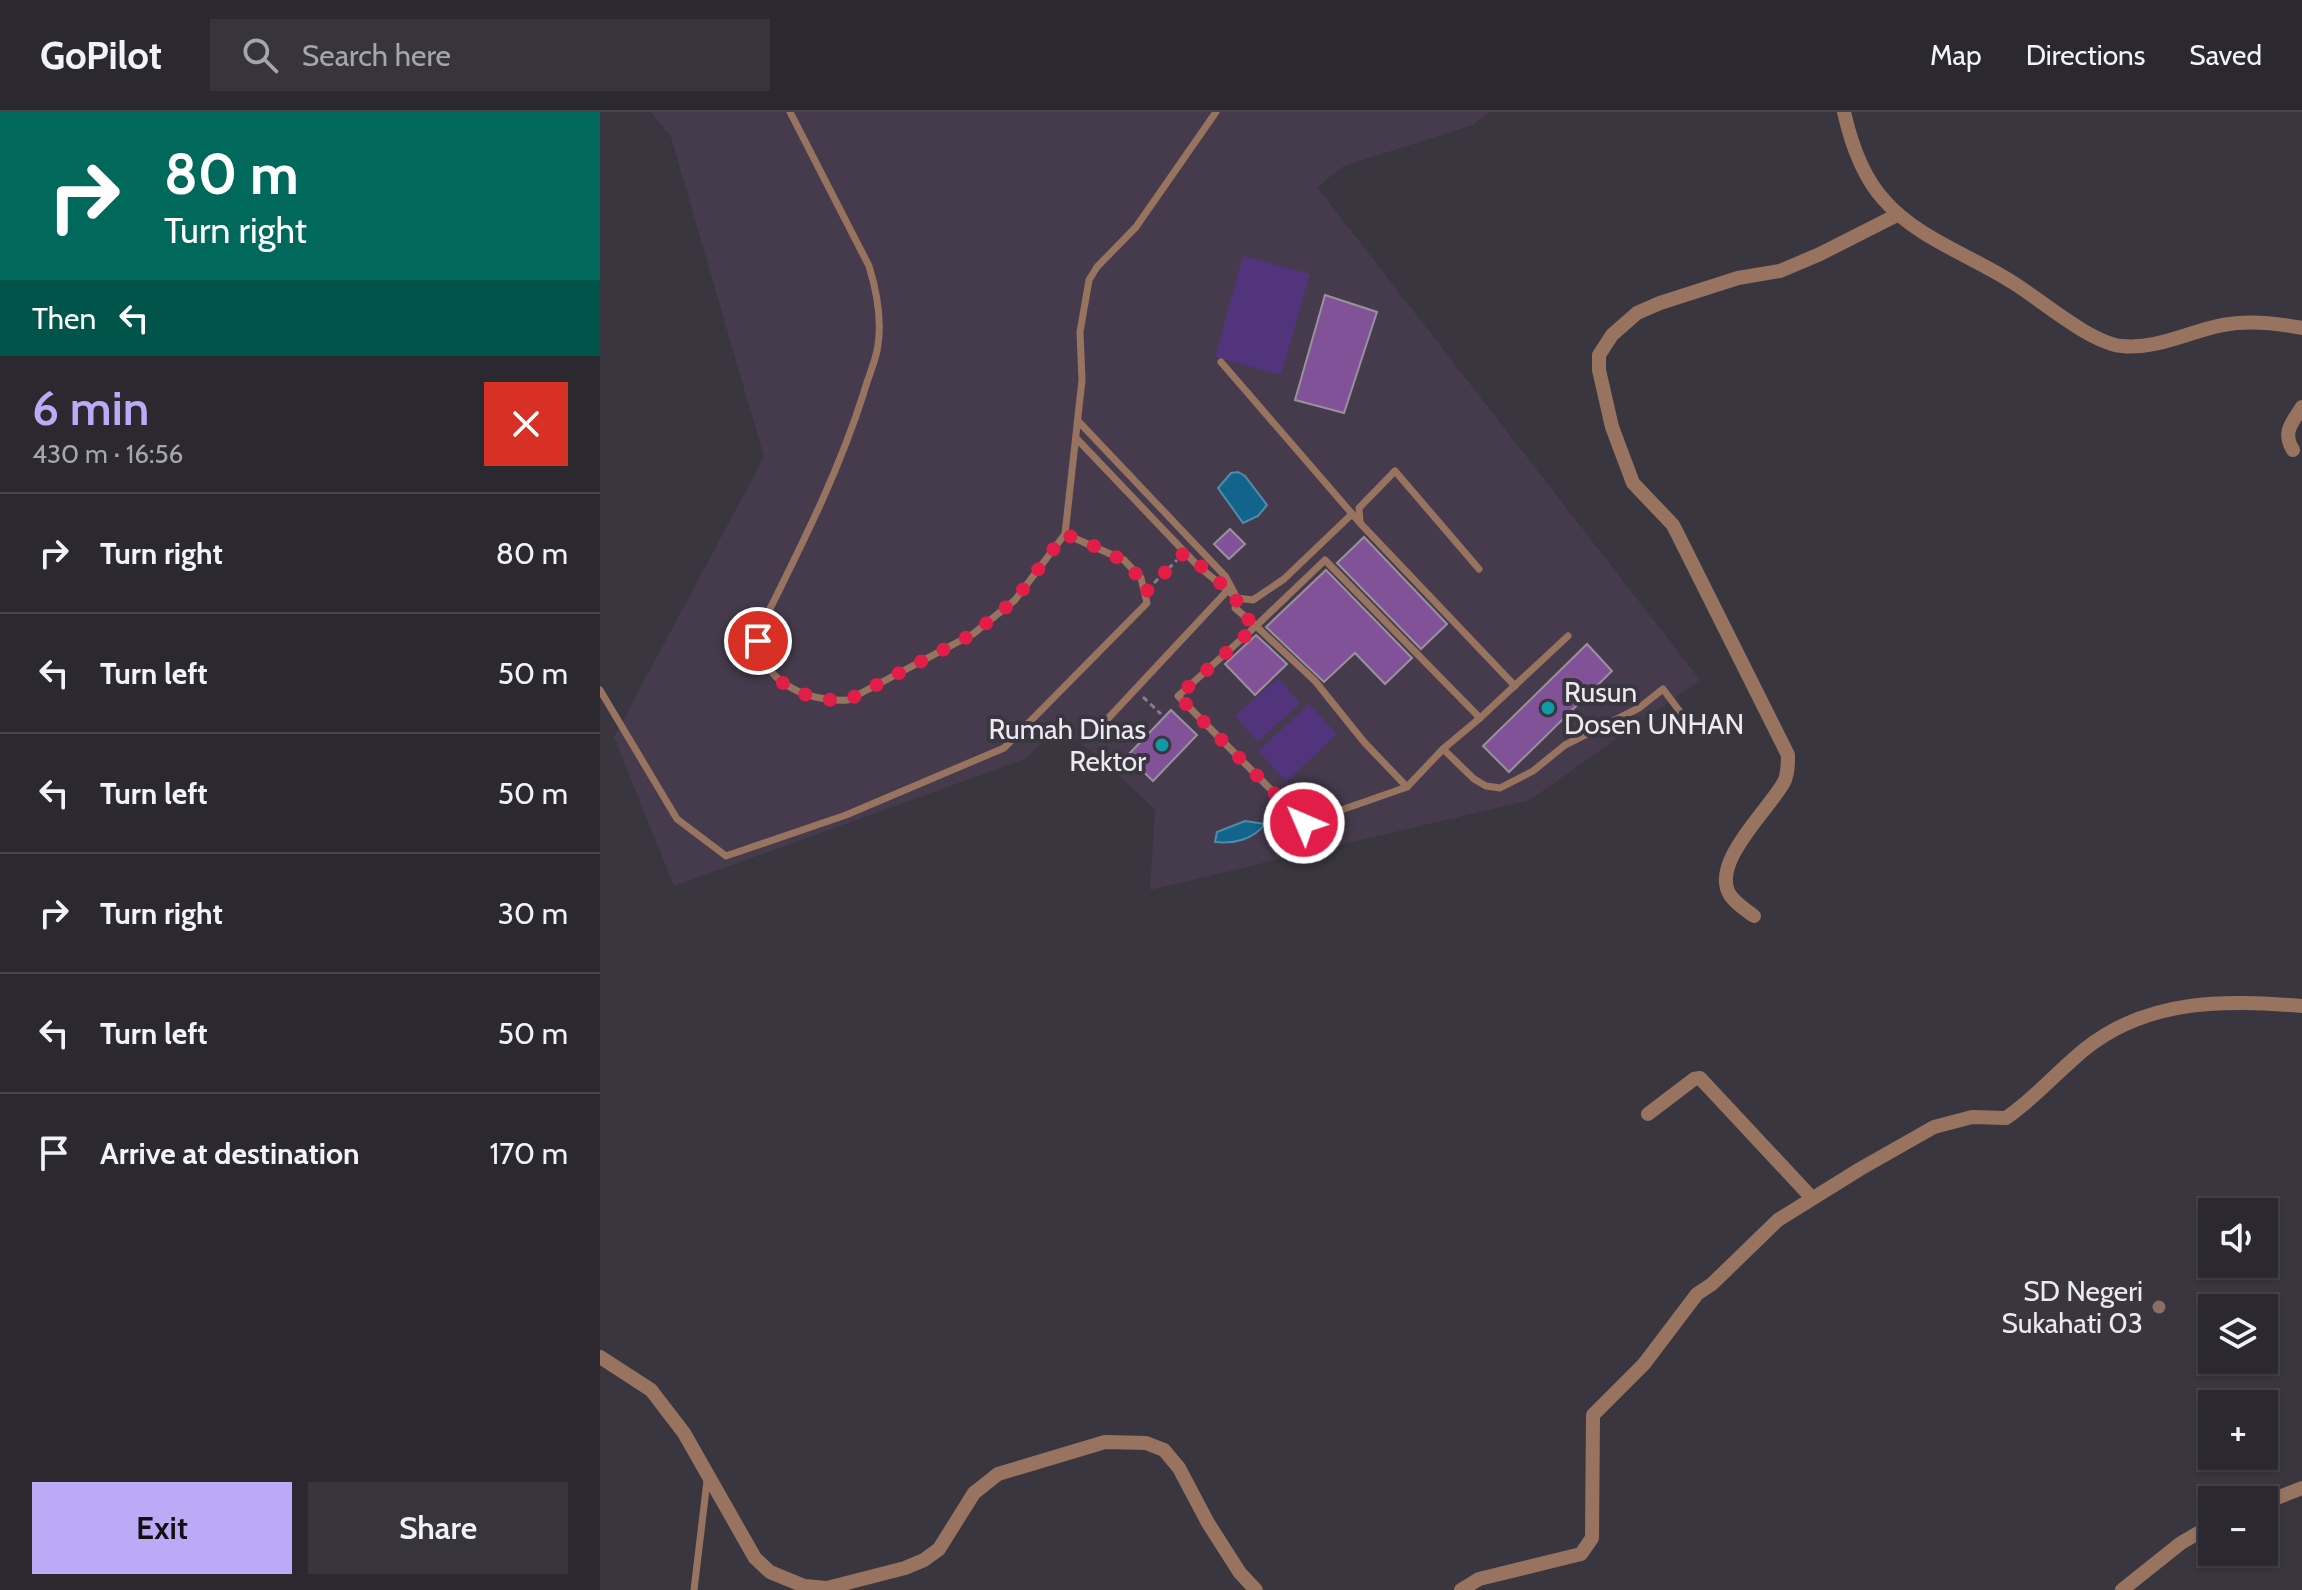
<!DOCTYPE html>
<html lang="en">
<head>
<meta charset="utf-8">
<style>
  body { margin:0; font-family:Cabin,sans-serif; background:#37343c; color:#f1f3f6; height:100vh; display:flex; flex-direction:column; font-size:30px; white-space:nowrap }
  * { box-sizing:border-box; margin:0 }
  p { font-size:26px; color:#a6a6ab }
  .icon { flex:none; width:44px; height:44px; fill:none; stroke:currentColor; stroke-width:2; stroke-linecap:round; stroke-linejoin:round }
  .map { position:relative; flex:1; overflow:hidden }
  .panel { display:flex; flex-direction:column; background:#2b2830; width:600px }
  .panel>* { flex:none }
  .banner { background:#00695c; color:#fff; overflow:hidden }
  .tools { position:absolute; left:1598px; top:1086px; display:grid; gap:16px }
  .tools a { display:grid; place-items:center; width:80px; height:80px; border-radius:0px; background:#2b2830; box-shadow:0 2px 6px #0004,0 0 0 2px #47444c; font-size:40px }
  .pin { position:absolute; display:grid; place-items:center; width:68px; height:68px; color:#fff; margin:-34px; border:4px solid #fff; border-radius:50%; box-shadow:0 2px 8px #0007 }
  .me { position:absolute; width:88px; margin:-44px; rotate:315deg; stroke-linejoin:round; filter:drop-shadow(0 0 6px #0008) }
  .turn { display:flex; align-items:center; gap:28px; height:168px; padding:0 32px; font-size:36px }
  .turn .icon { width:104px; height:104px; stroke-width:2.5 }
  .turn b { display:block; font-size:56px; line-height:68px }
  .then { display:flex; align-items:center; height:76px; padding:0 32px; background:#0003; gap:16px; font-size:30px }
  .round { display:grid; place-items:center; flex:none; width:84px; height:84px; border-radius:0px; background:#37343c }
  .headline { display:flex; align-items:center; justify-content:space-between; height:136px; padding:0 32px }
  h1 { font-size:48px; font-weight:600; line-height:60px; color:#bcaaf6 }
  .button { display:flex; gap:16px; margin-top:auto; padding:16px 32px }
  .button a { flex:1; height:92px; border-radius:0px; background:#bcaaf6; color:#111; font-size:32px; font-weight:600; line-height:92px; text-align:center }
  .button a+a { background:#37343c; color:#f1f3f6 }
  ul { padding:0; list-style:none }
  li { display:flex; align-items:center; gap:24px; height:120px; padding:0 32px; border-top:2px solid #47444c }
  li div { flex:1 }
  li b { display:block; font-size:30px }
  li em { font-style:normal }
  header { display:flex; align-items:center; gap:48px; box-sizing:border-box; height:112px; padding:0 40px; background:#2b2830; border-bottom:2px solid #47444c }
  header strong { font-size:38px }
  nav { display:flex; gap:44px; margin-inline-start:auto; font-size:28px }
  .search { width:560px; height:72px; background:#37343c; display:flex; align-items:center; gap:20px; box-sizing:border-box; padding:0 28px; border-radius:0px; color:#a6a6ab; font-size:30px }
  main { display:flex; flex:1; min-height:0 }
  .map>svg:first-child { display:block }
</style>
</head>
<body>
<header>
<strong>GoPilot</strong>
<div class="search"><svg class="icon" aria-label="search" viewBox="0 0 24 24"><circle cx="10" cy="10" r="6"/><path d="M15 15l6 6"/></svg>Search here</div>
<nav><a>Map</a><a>Directions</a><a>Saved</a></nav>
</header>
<main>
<section class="panel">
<div class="banner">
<div class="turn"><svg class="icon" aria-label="right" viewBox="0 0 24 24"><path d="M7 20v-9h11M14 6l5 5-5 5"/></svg><div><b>80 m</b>Turn right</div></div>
<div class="then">Then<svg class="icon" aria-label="left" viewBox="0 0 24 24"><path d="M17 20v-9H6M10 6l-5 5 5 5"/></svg></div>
</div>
<div class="headline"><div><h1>6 min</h1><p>430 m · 16:56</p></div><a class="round" style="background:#d93025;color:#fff"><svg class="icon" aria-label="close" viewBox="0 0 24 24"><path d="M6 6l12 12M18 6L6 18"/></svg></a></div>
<ul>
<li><svg class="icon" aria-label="right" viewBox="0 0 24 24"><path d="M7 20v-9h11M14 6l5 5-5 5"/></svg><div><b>Turn right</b></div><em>80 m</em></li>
<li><svg class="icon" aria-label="left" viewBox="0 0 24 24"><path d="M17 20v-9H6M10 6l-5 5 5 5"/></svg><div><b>Turn left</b></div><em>50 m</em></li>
<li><svg class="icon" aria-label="left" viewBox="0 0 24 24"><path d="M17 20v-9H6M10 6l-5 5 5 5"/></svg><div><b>Turn left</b></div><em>50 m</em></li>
<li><svg class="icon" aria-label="right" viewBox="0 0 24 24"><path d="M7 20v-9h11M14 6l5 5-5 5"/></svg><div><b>Turn right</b></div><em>30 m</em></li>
<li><svg class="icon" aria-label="left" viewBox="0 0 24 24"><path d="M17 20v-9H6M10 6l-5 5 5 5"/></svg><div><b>Turn left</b></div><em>50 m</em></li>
<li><svg class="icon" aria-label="arrive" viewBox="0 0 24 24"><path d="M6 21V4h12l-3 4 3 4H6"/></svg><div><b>Arrive at destination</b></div><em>170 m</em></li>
</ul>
<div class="button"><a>Exit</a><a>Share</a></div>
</section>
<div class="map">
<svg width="1702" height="1478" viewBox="0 0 1702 1478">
  <rect width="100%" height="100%" fill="#393640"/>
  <path fill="#453b4c" d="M51,0H890L873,13L744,54L717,75L1100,568L930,688L550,778L555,698L521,665L460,614L425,647L74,774L14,625L164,345L71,25Z"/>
  <g fill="#51347c">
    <path d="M643,144L710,162L681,263L615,245Z"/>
    <path d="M678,566L700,591L658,630L635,604Z"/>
    <path d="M709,592L737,622L686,670L658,639Z"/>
  </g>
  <g fill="#12648c" stroke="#538caa" stroke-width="2">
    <path d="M638,360L645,364L667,393L658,404L643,411L618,376L631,361Z"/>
    <path d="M645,709L665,712C653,728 633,732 615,730L617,720Z"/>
  </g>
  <g fill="#825299" stroke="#98929c" stroke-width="2">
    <path d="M725,183L777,200L744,301L695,288Z"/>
    <path d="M630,417L645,432L629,447L614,432Z"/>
    <path d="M764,425L847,512L821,537L737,451Z"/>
    <path d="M726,458L812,546L785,572L755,541L724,570L666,515Z"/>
    <path d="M656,523L687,552L655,583L625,552Z"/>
    <path d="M987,532L1012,559L909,660L883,634Z"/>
    <path d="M571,598L597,623L553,669L527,644Z"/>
  </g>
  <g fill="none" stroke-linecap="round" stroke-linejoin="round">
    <g stroke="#827f88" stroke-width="3" stroke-dasharray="6 4" stroke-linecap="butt">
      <path d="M554,471L577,448"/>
      <path d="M543,585L561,602"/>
    </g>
    <g stroke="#987460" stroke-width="7">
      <path d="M190,0L269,154C277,180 282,206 278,233C276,249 268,265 264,280C238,363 198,440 160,517C153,567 206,591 248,588L373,522L415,488L465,422L482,268L480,220L489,168L497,155L536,115L616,0"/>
      <path d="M621,250L760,411L915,574"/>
      <path d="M479,310L626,465L637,486L635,496L656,514L725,448L880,606L968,524"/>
      <path d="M477,327L597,453L637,486L653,488L684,467L752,402"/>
      <path d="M760,409L759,396L795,359L879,457"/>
      <path d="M0,578L77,707L126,744L246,703L404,636L547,491L541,466L524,448L465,422"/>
      <path d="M501,614L628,478"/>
      <path d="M843,637L874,667L886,674L900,676L933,659L965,633L1039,596L1063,577L1084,605"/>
      <path d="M807,675L704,711L578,584L656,514L715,569L764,630L807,675L843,637L880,606"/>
      <path d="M94,1478L107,1369"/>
    </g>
    <g stroke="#987460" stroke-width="14">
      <path d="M1244,0C1251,31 1262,64 1284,88C1317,126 1370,143 1412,170C1440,187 1490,231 1522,234C1556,238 1590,219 1623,213C1649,208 1676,211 1702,216"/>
      <path d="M1693,338C1682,320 1692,311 1702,295"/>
      <path d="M1154,804C1146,798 1136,792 1130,783C1109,750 1173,694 1185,668C1188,659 1188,653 1188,643L1073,413L1033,371L1012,315L999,258V243L1012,223L1037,201L1060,191L1138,166L1180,159L1220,142L1297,103"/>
      <path d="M1048,1002L1094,967L1100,966L1212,1086"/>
      <path d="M0,1245L51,1278L84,1321L155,1446L170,1460L204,1474L227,1476L305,1456L324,1448L339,1437L374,1381L398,1362L505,1330L546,1331L564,1338L579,1356L608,1411L640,1461L656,1478"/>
      <path d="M1664,1391L1702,1376"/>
      <path d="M861,1478L879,1467L981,1442L992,1426L993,1303L1044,1252L1097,1182L1112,1172L1178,1108L1260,1057L1334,1015L1372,1005L1406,1006C1435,986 1458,959 1485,937C1549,886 1625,888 1702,894"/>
      <path d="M1522,1478L1581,1431L1612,1413"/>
    </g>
  </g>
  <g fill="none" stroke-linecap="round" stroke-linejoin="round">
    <path stroke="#e11d48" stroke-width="14" stroke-dasharray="0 25.2" d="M158,529C162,572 210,591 248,588L373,522L415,488L465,422C496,436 536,445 545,481L585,440L637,486L635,496L656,514L578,584L704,711"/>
  </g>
  <g fill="#0f9aa8" stroke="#393640" stroke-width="3">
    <circle cx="948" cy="596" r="8"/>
    <circle cx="562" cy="633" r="8"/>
  </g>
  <circle fill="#8d6e63" stroke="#393640" stroke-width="3" cx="1559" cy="1195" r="8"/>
  <g text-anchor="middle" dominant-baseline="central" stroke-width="8" stroke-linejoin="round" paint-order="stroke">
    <g font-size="28" fill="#eceaf0" stroke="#393640" text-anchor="end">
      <text x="964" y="580" text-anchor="start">Rusun<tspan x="964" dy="32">Dosen UNHAN</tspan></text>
      <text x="546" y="617">Rumah Dinas<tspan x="546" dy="32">Rektor</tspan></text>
      <text x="1543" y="1179">SD Negeri<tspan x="1543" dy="32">Sukahati 03</tspan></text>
    </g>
  </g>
</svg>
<div class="tools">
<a><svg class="icon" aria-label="sound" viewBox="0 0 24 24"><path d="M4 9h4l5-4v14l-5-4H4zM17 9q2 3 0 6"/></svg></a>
<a><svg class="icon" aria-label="layers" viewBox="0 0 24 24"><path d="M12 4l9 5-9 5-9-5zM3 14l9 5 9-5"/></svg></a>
<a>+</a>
<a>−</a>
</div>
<div class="pin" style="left:158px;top:529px;background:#d93025"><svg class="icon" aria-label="arrive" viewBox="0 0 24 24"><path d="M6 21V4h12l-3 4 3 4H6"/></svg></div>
<svg class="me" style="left:704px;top:711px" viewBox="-20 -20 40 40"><circle r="17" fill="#e11d48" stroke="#fff" stroke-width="3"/><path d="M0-11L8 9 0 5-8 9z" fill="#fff"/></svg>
</div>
</main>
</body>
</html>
